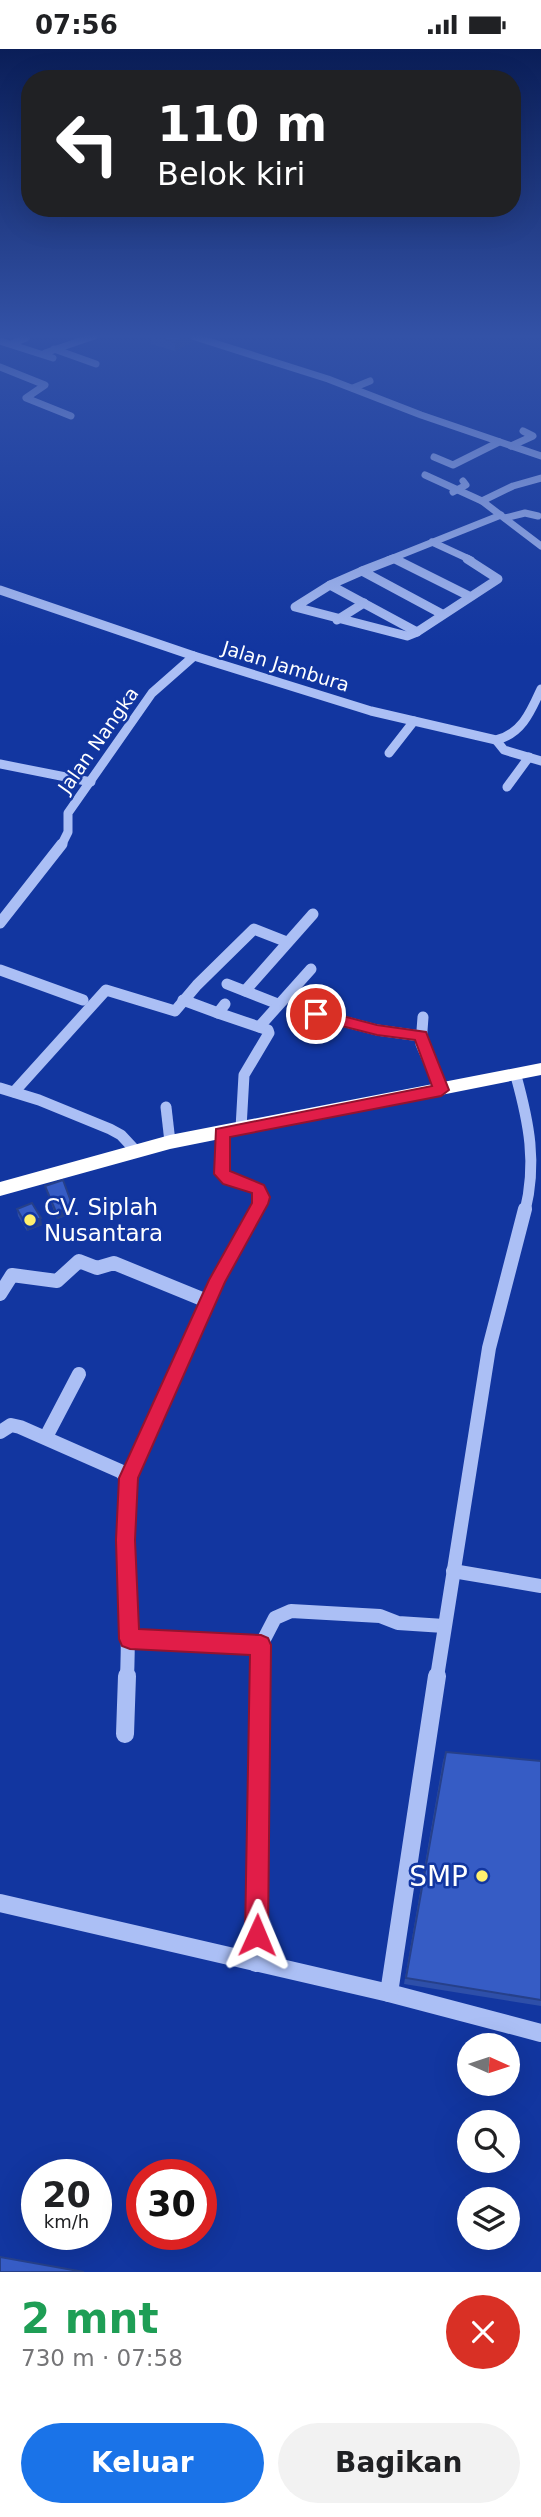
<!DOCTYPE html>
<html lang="id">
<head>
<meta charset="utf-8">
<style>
  body { margin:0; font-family:"DejaVu Sans",sans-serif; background:#f2f2f2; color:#202124; height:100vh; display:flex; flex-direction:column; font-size:26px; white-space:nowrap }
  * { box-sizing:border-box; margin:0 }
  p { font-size:23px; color:#757577 }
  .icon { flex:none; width:38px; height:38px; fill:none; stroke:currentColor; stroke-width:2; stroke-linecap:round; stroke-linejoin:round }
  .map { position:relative; height:2223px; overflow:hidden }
  .side { display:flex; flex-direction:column; background:#fff; flex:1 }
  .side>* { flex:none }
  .guide { position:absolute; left:21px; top:21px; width:500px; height:147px; border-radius:28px; box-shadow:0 7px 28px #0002; background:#202124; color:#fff; overflow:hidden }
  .needle { width:46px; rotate:93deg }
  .buttons { position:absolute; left:457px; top:1984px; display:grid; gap:14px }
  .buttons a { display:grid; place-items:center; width:63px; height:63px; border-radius:50%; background:#fff; box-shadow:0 7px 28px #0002; font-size:35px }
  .speed { position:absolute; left:21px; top:2110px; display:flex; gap:14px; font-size:35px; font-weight:700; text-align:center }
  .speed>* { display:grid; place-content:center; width:91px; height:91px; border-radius:50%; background:#fff; box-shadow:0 7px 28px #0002; line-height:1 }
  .speed small { font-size:18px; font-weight:400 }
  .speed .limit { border:10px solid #d22; background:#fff; color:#111 }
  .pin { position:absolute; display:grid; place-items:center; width:60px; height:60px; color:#fff; margin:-30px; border:4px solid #fff; border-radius:50%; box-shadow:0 2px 7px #0007 }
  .me { position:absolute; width:77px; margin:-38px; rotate:1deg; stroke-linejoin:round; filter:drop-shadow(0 0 5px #0008) }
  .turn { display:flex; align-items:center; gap:24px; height:147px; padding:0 21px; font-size:32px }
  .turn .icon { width:91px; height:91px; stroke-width:2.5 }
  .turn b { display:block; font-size:49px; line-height:60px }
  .round { display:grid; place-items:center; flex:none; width:74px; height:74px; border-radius:37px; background:#f2f2f2 }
  .summary { display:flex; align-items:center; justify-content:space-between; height:119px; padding:0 21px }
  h1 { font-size:42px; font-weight:600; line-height:52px; color:#1e9e55 }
  .button { display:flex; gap:14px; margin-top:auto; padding:14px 21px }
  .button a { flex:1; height:80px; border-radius:42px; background:#1a73e8; color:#fff; font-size:28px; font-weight:600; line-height:80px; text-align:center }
  .button a+a { background:#f2f2f2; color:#202124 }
  .status { display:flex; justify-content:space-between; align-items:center; height:49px; padding:0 35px; background:#fff; direction:ltr }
  .status svg { height:19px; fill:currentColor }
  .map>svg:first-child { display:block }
</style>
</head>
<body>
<div class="status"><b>07:56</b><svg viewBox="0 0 49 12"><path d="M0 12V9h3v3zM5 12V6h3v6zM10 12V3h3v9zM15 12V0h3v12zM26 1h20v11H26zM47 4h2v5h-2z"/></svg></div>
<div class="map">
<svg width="541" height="2223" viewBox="0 0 541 2223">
  <rect width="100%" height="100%" fill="#1236a0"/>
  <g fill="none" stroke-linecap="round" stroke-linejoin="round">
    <g stroke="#abbff5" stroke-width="7">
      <path d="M192,287L328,330L421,366L541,407"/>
      <path d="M0,292L53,309"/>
      <path d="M11,295L26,289L22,287"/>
      <path d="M54,300L96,315"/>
      <path d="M45,304L94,287"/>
      <path d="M0,318L45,336L26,349L71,367"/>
      <path d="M353,339L370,332"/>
      <path d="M511,397L533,387L523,382"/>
      <path d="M434,408L453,416L499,393"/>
      <path d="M425,426L482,452"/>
      <path d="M541,429L513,437L482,452L541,497"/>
      <path d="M453,443L466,436L463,432"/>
      <path d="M505,469L525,464L538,467"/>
      <path d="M432,493L471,511"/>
      <path d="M394,509L399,511"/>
      <path d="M388,511L501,466"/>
    </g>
    <g stroke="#abbff5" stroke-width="9">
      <path d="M393,510L362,522L442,565"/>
      <path d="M395,510L469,547"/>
      <path d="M362,522L330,536L417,583L498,530L467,510"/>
      <path d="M330,536L295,558L407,587L417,583"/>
      <path d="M0,541L194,607L371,662L496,691C522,685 531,662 541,640"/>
      <path d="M337,571L364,554"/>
      <path d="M496,691L504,701L541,712"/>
      <path d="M389,704L414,672"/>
      <path d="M0,715L91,733"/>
      <path d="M507,738L529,708"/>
      <path d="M61,797L68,783V764L152,644L194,607"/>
    </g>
    <g stroke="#abbff5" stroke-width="11">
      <path d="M0,874L62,795"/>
      <path d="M0,921L83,951"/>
      <path d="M227,935L278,955"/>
      <path d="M245,942L313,865"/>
      <path d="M330,949L327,956L340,962L336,970"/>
      <path d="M183,951L218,964L225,955"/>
      <path d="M218,964L268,981L269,984L244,1026L241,1079"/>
      <path d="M315,965L377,981L420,987"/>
      <path d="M423,968L421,995L441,1041"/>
      <path d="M259,978L311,920"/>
      <path d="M516,1027C529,1074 537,1114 525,1162"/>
      <path d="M0,1039L39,1051L110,1080L121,1086L135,1101"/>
      <path d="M14,1043L106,941L175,962L197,936L254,880L287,893"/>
      <path d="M166,1058L170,1093"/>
      <path d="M222,1084V1125L228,1130L258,1140L261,1148L256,1162"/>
    </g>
    <g stroke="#abbff5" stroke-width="14">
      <path d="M0,1245L12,1226L57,1232L79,1212L97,1219L114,1214L207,1252"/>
      <path d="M0,1383L11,1376L20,1378L120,1422L128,1429C125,1496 130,1562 127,1628"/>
      <path d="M46,1388L79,1325"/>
      <path d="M128,1429L217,1231L257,1160"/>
      <path d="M453,1522L541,1537"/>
      <path d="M129,1590L261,1596L260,1628"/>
      <path d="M261,1596L275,1569L291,1562L380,1567L398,1574L444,1577"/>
      <path d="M437,1628L489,1299L525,1160"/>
    </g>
    <g stroke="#abbff5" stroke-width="18">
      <path d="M125,1685L127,1627"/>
      <path d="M0,1854L389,1944L541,1984"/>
      <path d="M256,1914L261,1627"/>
      <path d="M389,1944L437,1627"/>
    </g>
    <path fill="#fff" fill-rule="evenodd" d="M541,1014V1026L170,1100L0,1147V1133L170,1086Z"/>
  </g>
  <g fill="#2e4fa9">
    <path d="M151,287H191L192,293L175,302L151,295Z"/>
    <path d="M45,1137L75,1164L57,1170L47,1143Z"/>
    <path d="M17,1160L42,1176L27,1182L18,1167Z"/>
    <path d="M446,1703L541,1712V1957L404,1935L443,1712Z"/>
  </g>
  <g fill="#26408a">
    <path d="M188,287H191L192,293L175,302V293Z"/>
    <path d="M73,1158L75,1164L57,1170L56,1163Z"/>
    <path d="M41,1169L42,1176L27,1182L26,1176Z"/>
  </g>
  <g fill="#365cc5" stroke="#26408a" stroke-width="2">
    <path d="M152,287H188L175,293Z"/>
    <path d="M63,1131L73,1158L56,1163L45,1137Z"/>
    <path d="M32,1154L41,1169L26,1176L17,1160Z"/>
    <path d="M446,1703L541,1712V1951L406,1929Z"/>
    <path d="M0,2208L84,2223H0Z"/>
  </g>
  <linearGradient id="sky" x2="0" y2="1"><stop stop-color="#0a1e58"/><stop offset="0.48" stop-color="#3352a7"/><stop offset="1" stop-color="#3352a7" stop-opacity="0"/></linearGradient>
  <rect width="541" height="598" fill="url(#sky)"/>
  <path fill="#e11d48" stroke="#92132f" stroke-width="2" d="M316,960L377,976L426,983L449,1041L441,1047L230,1088V1122L264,1136L270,1148L268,1155L225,1233L138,1429L135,1491L139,1580L261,1586L268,1589L271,1596L268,1886L265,1895L257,1898L248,1895L245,1886L250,1606L130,1600L122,1597L119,1590L116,1491L119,1429L209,1231L252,1154V1144L223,1135L214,1125L216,1080L432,1037L415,991L377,986L310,969L308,965Z"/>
  <g fill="#fff06e" stroke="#1236a0" stroke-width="2.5">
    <circle cx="30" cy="1171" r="7"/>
    <circle cx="482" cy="1827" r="7"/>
  </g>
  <g text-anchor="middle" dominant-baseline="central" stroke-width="5" stroke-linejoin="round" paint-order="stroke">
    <g font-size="19" fill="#fff" stroke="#1236a0">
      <text transform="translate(286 617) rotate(17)">Jalan Jambura</text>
      <text transform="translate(98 691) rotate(-55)">Jalan Nangka</text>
    </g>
    <g font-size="23" fill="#fff" stroke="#1236a0" text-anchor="start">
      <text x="44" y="1158">CV. Siplah<tspan x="44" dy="26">Nusantara</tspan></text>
    </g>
    <g font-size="28" fill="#fff" stroke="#1236a0" text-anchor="end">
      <text x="468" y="1827">SMP</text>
    </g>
  </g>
</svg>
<div class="buttons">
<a><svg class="needle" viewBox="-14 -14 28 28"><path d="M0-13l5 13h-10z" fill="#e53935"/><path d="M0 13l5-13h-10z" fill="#757577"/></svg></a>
<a><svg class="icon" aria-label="search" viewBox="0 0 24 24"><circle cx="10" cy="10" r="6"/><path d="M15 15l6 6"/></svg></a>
<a><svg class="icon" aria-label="layers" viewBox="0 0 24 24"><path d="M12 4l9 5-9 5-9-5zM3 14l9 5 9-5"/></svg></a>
</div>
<div class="speed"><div>20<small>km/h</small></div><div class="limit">30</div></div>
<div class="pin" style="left:316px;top:965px;background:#d93025"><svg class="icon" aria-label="arrive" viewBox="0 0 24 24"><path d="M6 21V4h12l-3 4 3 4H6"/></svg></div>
<svg class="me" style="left:257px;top:1886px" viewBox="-20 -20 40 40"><path d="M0-17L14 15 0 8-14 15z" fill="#e11d48" stroke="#fff" stroke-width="4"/></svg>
<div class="guide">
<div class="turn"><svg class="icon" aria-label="left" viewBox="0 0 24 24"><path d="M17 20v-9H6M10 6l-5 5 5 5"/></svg><div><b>110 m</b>Belok kiri</div></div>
</div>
</div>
<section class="side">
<div class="summary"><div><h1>2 mnt</h1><p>730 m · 07:58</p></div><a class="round" style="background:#d93025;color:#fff"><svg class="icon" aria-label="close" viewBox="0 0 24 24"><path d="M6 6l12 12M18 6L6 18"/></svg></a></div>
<div class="button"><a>Keluar</a><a>Bagikan</a></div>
</section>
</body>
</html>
